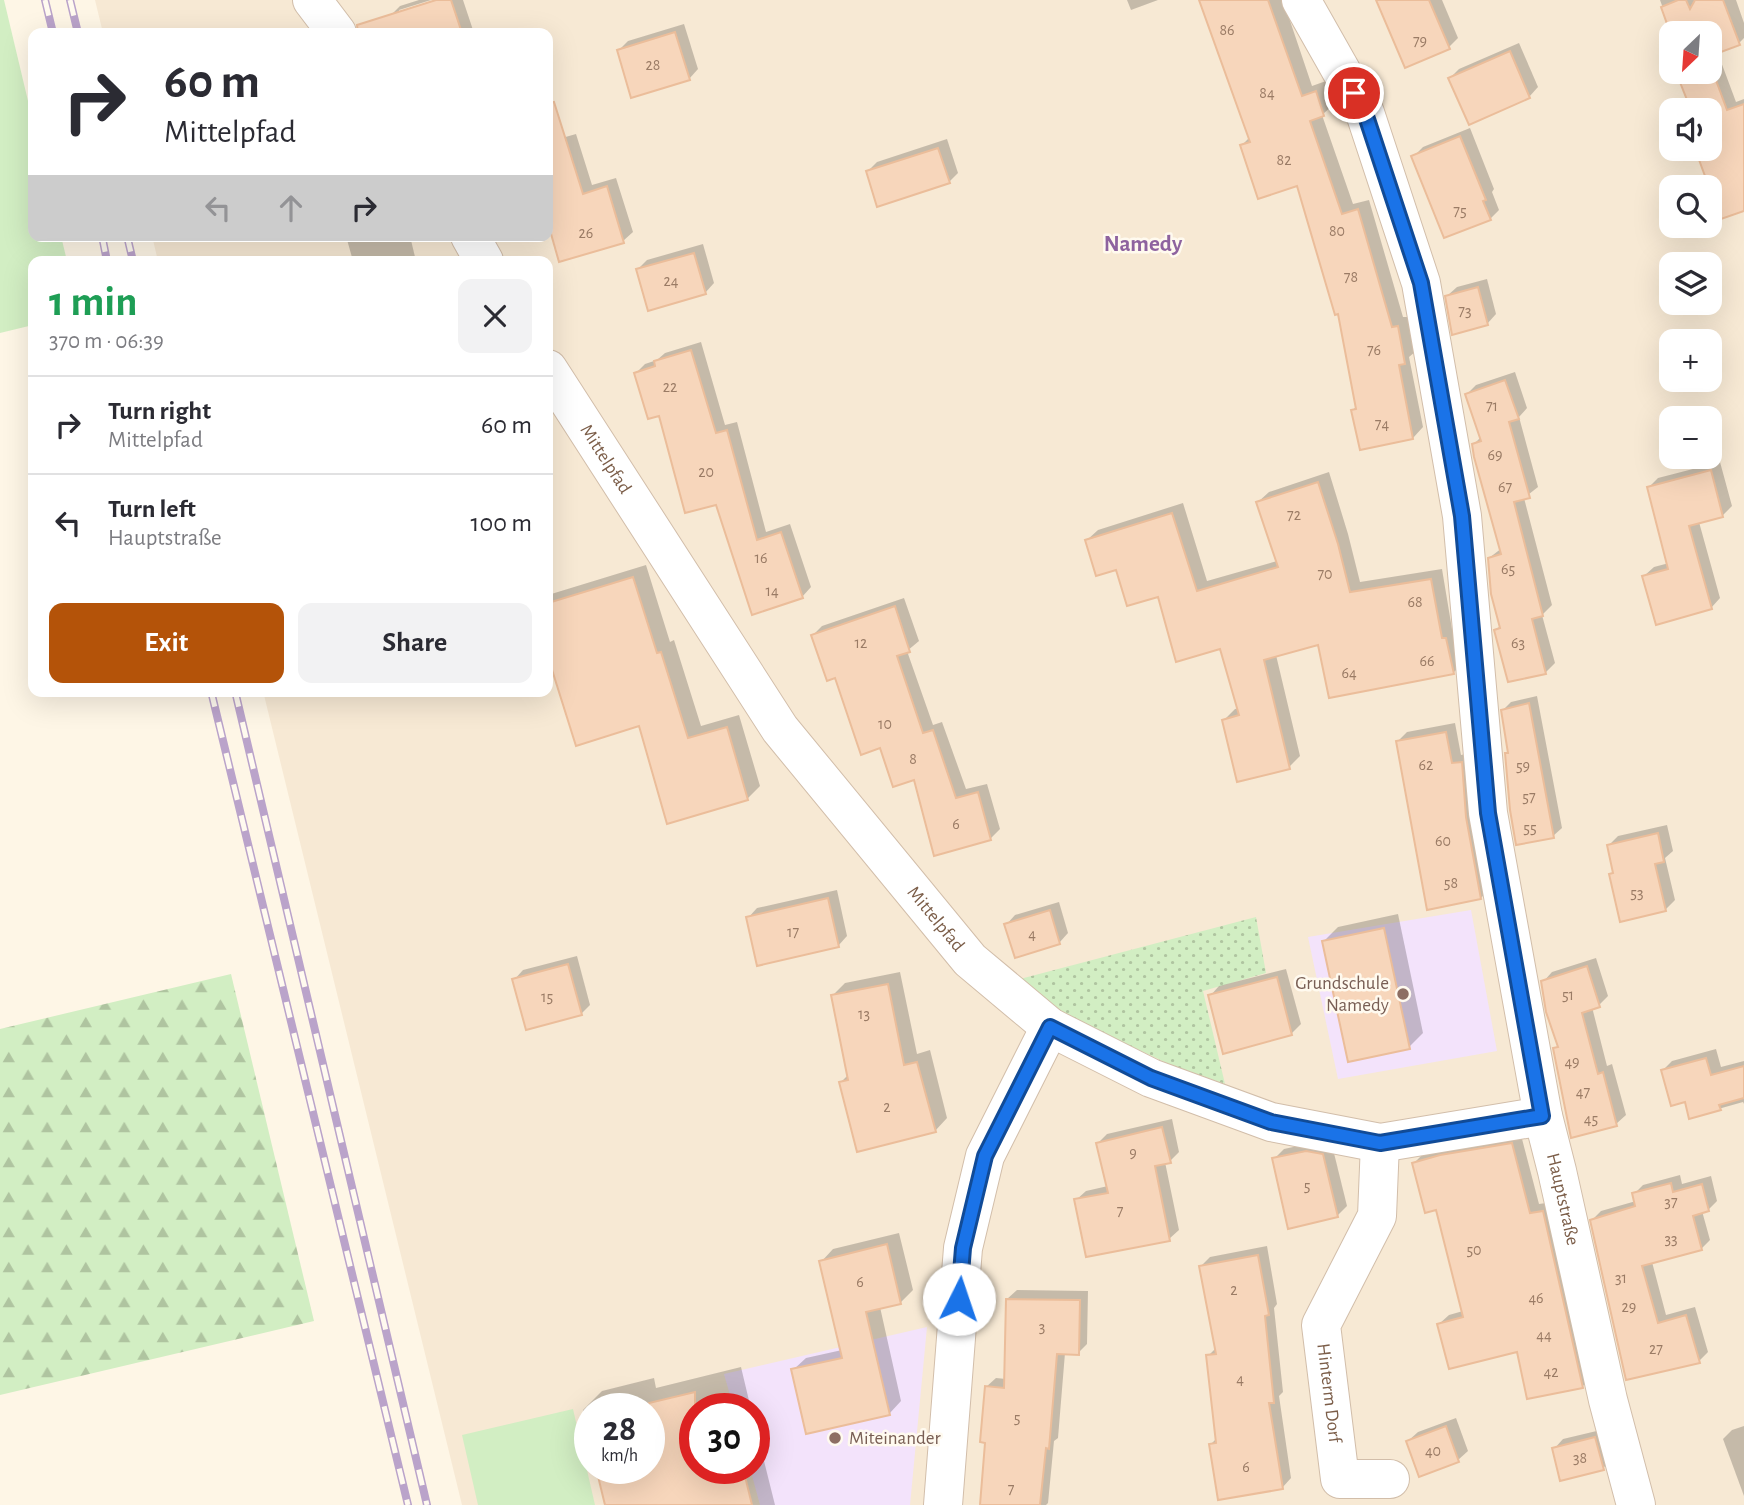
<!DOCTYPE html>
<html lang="en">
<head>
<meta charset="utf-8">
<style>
  body { margin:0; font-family:"Alegreya Sans",sans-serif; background:#f2f2f3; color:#2b2b33; height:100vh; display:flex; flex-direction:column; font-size:26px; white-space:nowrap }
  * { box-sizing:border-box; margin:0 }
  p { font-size:23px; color:#7c7c81 }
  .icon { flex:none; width:38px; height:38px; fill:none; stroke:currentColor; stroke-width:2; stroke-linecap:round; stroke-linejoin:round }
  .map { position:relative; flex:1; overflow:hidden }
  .panel { position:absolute; left:28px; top:256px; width:525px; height:441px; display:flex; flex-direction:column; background:#fff; border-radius:14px; box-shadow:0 7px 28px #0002 }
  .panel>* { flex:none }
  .banner { position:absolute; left:28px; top:28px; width:525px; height:214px; border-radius:14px; box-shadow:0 7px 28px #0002; background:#fff; color:#2b2b33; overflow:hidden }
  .needle { width:46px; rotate:205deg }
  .controls { position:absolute; left:1659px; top:21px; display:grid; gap:14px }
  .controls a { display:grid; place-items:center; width:63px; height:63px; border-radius:14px; background:#fff; box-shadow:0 7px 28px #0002; font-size:35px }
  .speed { position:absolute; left:574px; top:1393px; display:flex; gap:14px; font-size:35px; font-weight:700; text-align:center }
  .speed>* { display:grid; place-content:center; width:91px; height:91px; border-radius:50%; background:#fff; box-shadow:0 7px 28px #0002; line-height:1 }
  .speed small { font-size:18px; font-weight:400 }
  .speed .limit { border:10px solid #d22; background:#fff; color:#111 }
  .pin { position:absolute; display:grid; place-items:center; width:60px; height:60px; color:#fff; margin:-30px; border:4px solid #fff; border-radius:50%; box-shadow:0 2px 7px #0007 }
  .me { position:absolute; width:77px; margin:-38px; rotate:4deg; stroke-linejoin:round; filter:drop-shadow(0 0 5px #0008) }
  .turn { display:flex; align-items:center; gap:24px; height:147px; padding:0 21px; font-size:32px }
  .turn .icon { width:91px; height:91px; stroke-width:2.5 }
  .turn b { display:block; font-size:49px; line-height:60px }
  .lanes { display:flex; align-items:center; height:66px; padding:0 21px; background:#0003; justify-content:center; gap:35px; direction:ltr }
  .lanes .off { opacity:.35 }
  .round { display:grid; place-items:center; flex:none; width:74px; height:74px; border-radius:14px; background:#f2f2f3 }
  .head { display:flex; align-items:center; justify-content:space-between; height:119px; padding:0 21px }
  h1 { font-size:42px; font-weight:600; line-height:52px; color:#1e9e55 }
  .action { display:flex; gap:14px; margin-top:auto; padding:14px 21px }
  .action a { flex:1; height:80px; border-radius:14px; background:#b45309; color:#fff; font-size:28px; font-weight:600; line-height:80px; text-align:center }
  .action a+a { background:#f2f2f3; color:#2b2b33 }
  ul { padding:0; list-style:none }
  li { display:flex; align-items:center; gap:21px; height:98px; padding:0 21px; border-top:2px solid #e1e1e2 }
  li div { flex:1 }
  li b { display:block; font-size:26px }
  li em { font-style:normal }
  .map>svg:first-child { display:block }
</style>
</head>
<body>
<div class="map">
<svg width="1744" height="1505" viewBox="0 0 1744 1505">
  <defs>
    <pattern id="forest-firs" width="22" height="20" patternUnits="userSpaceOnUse" patternTransform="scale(1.75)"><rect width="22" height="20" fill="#d2eec3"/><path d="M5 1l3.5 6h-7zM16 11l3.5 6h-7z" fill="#afc4a0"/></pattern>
    <pattern id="park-dots" width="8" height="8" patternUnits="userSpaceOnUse" patternTransform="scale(1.75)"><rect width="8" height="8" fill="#d2eec3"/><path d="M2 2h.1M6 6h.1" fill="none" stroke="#afc4a0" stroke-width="1.8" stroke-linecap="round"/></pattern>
  </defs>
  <rect width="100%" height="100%" fill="#fef6e6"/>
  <path fill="#f7e9d4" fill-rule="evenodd" d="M95,0H1744V1505H462L263,691H548V261H158L152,236H548V33H103ZM1671,33H1710V72H1671ZM1671,110H1710V149H1671ZM1671,187H1710V226H1671ZM1671,264H1710V303H1671ZM1671,341H1710V380H1671ZM1671,418H1710V457H1671ZM590,1409H649V1468H590ZM695,1409H754V1468H695Z"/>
  <g fill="#f3e3fb">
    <path d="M1471,910L1497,1051L1338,1079L1308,937Z"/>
    <path d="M927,1327L910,1505H760L750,1468H754V1409H734L724,1374Z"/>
  </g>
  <g fill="#d2eec3">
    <path d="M0,0H4L33,122V236H61L67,261H33V325L0,333Z"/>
    <path d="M573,1409L595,1505H478L462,1435Z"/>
  </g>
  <path fill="url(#forest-firs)" d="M231,974L314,1321L0,1395V1029Z"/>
  <path fill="url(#park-dots)" d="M1256,917L1266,973L1203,991L1225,1084L1171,1065L1069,1017L1020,979Z"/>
  <g fill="#0003">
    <path d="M419,0H431L399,10V14L442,0H463L474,33H396L390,16L400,6Z"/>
    <path d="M1127,0H1158L1131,10Z"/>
    <path d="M1201,0H1283L1312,86L1326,81L1334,104L1322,115L1353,204L1369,200L1403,317H1408L1415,352L1409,357L1423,427L1413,438L1353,410L1357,406L1340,312L1298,184L1242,145L1250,137Z"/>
    <path d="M1378,0H1442L1458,38L1449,47Z"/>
    <path d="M1660,0H1736L1744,23V38L1739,43L1717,51L1736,102L1744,99V209L1722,217L1697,149H1710V110H1701L1687,72H1710V33H1672Z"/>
    <path d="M684,24L698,69L689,79L619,50L628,41Z"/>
    <path d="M1519,43L1538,87L1529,97L1450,78L1459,69Z"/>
    <path d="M1671,47V59L1666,57Z"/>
    <path d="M1470,128L1494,189L1492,192L1499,210L1490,219L1414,156L1423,147Z"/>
    <path d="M576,134L592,185L616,178L633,232L623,241L561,260L548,217V142Z"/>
    <path d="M947,139L958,173L949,182L868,171L877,162Z"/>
    <path d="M346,236H410L416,261H353Z"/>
    <path d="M703,244L714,283L705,293L638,269L647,260Z"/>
    <path d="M1487,279L1496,314L1487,324L1447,296L1457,287Z"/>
    <path d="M701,342L725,425L737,422L766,532L790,524L811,587L802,597L717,503L636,373L645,364L657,360L665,353Z"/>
    <path d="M1515,372L1527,408L1519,417L1538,487L1524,498L1552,605L1542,615L1555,663L1545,673L1496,630L1501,625L1489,558L1502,548L1473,445L1481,437L1467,394L1476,385Z"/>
    <path d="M1720,462L1732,506L1723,515L1699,522L1720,598L1711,608L1644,576L1654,567L1669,563L1648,488L1658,478Z"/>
    <path d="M1329,472L1348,534L1360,582L1442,569L1452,629L1457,628L1464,662L1453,673L1320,643L1276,655L1300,756L1289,767L1224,720L1235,709L1239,708L1221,647L1159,594L1117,568L1087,540L1098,530L1183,503L1207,581L1277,561L1258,502L1269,492Z"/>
    <path d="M646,565L670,642L674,640L701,726L739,715L760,786L747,799L640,724L578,744L548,652V595Z"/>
    <path d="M904,598L919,641L907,651L933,725L942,722L966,789L987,784L1000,829L990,839L916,778L881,746L813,635L822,626Z"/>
    <path d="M1537,696L1562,828L1553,836L1507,754L1510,751L1503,710L1511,702Z"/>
    <path d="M1455,723L1461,755L1470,753L1490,888L1481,898L1398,741L1407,732Z"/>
    <path d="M1667,825L1673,851L1665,858L1675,900L1665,910L1611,875L1614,871L1609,845L1618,836Z"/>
    <path d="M837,890L847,936L838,946L748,918L757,908Z"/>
    <path d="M1059,902L1068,933L1059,943L1006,925L1015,915Z"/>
    <path d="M1398,914L1423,1033L1409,1047L1324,941L1338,927Z"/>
    <path d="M577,956L590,1005L581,1014L514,980L523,970Z"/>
    <path d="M1596,958L1608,996L1599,1005L1592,1007L1607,1066L1612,1064L1626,1115L1616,1124L1572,1136L1555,1049L1559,1045L1543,982L1552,972Z"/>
    <path d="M1286,969L1301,1024L1291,1034L1210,996L1219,986Z"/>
    <path d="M900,972L917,1054L930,1050L947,1118L935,1131L841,1082L848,1075L833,995L845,983Z"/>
    <path d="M1716,1049L1721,1067L1744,1061V1104L1743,1102L1690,1117L1686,1100L1663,1070L1672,1061Z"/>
    <path d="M1172,1119L1179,1152L1170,1161L1165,1162L1179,1230L1169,1239L1076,1200L1086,1191L1108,1186L1098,1143L1107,1134Z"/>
    <path d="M1521,1135L1539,1204L1553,1202L1591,1377L1582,1387L1518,1350L1439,1324L1449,1315L1463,1311L1438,1208L1414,1163L1423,1154Z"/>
    <path d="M1316,1142L1332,1145L1347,1206L1337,1216L1274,1159L1284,1149Z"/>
    <path d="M1680,1175L1682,1184L1711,1176L1717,1201L1708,1210L1702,1211L1710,1240L1701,1249L1652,1262L1666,1315L1695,1307L1708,1352L1699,1361L1627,1378L1592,1220L1601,1211L1636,1201L1634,1194L1643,1185Z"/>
    <path d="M899,1233L913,1290L901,1302L880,1307L901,1401L889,1414L793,1370L806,1358L842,1350L821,1262L833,1249Z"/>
    <path d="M1267,1246L1277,1304L1274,1308L1283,1392L1279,1396L1291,1478L1282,1488L1211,1444L1217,1438L1208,1356L1216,1348L1201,1266L1210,1257Z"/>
    <path d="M1017,1290L1088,1291L1087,1344L1078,1353H1065L1058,1438L1054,1441L1048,1503L1046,1505H981L987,1441L986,1387L996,1378L1006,1379L1007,1299Z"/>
    <path d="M741,1367L751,1409H695V1468H754V1421L775,1505H607L649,1468V1409H590V1437L583,1410L602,1391L654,1378L656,1388Z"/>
    <path d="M1456,1418L1468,1451L1458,1460L1420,1474L1408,1441L1418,1432Z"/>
    <path d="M1744,1426V1496L1723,1439L1732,1430Z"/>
    <path d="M1605,1429L1613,1459L1603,1468L1554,1449L1563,1439Z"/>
  </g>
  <g fill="#f7d6bb" stroke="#ebbd9a" stroke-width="2">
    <path d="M436,0H451L462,33H358L357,25Z"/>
    <path d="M1199,0H1268L1302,96L1316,91L1324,116L1310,121L1342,214L1358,209L1392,327L1398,326L1405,364L1399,365L1413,439L1360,450L1351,410L1356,409L1338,314L1335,315L1297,186L1258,199L1240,145L1250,142Z"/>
    <path d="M1376,0H1429L1450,49L1405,68Z"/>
    <path d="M1678,0H1686L1690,9L1695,0H1723L1740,45L1710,56V33H1671V35L1661,7Z"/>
    <path d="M675,32L690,80L631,98L617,50Z"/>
    <path d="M1510,51L1530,98L1469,125L1448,78Z"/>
    <path d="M1710,64L1727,110L1744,104V211L1721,219L1695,149H1710V110H1691L1676,72H1710Z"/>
    <path d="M554,102L583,194L607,186L624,243L559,262L548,223V103Z"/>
    <path d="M1460,136L1486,200L1483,201L1491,220L1444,238L1411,156Z"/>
    <path d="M938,148L950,183L877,207L866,171Z"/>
    <path d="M694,253L706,294L648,311L636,269Z"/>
    <path d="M1478,287L1488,325L1452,335L1445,296Z"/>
    <path d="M691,350L716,433L727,430L757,540L781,532L803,598L752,615L716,505L685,513L659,416L648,419L634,373L655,366L654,361Z"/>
    <path d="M1505,380L1519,419L1509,422L1530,498L1514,502L1543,616L1532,619L1546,674L1508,682L1494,630L1500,628L1491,594L1488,558L1501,554L1474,457L1472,444L1481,441L1465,394Z"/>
    <path d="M1711,470L1723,517L1689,526L1712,609L1656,625L1642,576L1668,569L1647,487Z"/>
    <path d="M1318,482L1338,544L1350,592L1431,579L1442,638H1446L1454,674L1329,698L1318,645L1264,660L1290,769L1237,782L1222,720L1239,715L1220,649L1176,662L1158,597L1127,606L1116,570L1096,576L1085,540L1172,513L1197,591L1278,567L1256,502Z"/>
    <path d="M633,577L657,653L661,652L688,738L727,727L748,800L667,824L639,726L576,746L548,657V603Z"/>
    <path d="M895,606L910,652L897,656L923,733L933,730L956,798L978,792L991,840L934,856L914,780L893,787L880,748L861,755L835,678L827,681L811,635Z"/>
    <path d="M1529,703L1554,838L1516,845L1510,810L1505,753H1508L1501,710Z"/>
    <path d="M1446,732L1452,763L1462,762L1466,817L1481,899L1427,910L1396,741Z"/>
    <path d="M1658,833L1664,862L1655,864L1666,911L1620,922L1609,874L1613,873L1607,845Z"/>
    <path d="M828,898L839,947L757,966L746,917Z"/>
    <path d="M1050,910L1060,944L1015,958L1004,924Z"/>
    <path d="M1384,928L1410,1049L1348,1062L1322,941Z"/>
    <path d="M568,964L582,1015L526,1030L512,979Z"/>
    <path d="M1587,966L1600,1007L1582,1013L1598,1074L1603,1072L1617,1126L1571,1138L1553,1048L1558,1047L1546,1012L1541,981Z"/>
    <path d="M1277,977L1292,1035L1223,1054L1208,995Z"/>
    <path d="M888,984L904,1065L917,1062L936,1132L857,1152L839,1082L848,1080L831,995Z"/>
    <path d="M1706,1058L1711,1075L1744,1066V1098L1719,1105L1721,1110L1689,1119L1685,1102L1671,1106L1661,1070Z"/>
    <path d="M1162,1127L1171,1163L1155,1166L1170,1241L1086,1257L1074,1199L1108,1193L1096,1143Z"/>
    <path d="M1512,1143L1530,1213L1543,1211L1583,1388L1527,1399L1517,1352L1449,1369L1437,1324L1463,1317L1436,1210L1425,1213L1412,1163L1440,1155Z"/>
    <path d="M1306,1151L1323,1154L1338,1217L1288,1229L1272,1158Z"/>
    <path d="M1671,1183L1673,1192L1702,1184L1709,1211L1693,1216L1702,1250L1642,1266L1658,1323L1686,1315L1700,1363L1626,1380L1590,1220L1635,1206L1632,1193Z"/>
    <path d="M887,1244L901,1304L866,1312L890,1415L806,1434L791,1369L842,1358L819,1261Z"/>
    <path d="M1258,1255L1269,1315L1265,1316L1274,1403H1269L1283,1489L1218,1500L1209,1444L1216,1443L1206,1355L1216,1354L1199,1266Z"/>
    <path d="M1006,1299L1080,1300L1079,1355L1057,1354L1049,1449L1046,1448L1040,1505H980L985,1443L980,1442L985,1386L1004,1388Z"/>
    <path d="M695,1392V1468H743L752,1505H605L596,1468H649V1403Z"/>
    <path d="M1446,1426L1459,1462L1419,1477L1406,1441Z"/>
    <path d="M1595,1437L1604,1470L1560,1481L1552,1448Z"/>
  </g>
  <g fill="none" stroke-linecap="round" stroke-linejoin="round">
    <g stroke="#d2beaa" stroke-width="40">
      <g id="minor">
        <path d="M312,0L337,33"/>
        <path id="s1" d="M1301,0L1365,113L1421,283L1462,516L1488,813L1543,1116L1557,1171L1608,1400L1636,1505"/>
        <path d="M470,236L484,261"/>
        <path id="s2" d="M548,369L780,729L970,960L1050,1027L1151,1078L1271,1122L1380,1143L1543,1116"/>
        <path id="s3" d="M1380,1143L1377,1216L1321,1325L1340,1479H1390"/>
        <path d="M943,1505L963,1248L985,1156L1050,1027"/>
      </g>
    </g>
    <use href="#minor" stroke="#fff" stroke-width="38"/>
    <g stroke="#baa3ca" stroke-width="8">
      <g id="rail">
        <path d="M45,0L53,33"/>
        <path d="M70,0L78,33"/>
        <path d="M102,236L107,261"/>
        <path d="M127,236L133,261"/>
        <path d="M211,691L408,1505"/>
        <path d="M235,691L427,1505"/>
      </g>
    </g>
    <use href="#rail" stroke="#fffaef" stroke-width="5" stroke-dasharray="16" stroke-linecap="butt"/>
  </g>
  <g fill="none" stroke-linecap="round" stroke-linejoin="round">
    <g stroke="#114b97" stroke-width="18">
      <path id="route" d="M959,1299L963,1248L985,1156L1050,1027L1151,1078L1271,1122L1380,1143L1542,1116L1488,813L1462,516L1421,283L1365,113L1354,93"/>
    </g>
    <use href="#route" stroke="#1a73e8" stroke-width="12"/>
  </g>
  <g fill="#8d6e63" stroke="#fffaef" stroke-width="2.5">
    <circle cx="1403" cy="994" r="7"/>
    <circle cx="835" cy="1438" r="7"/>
  </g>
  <g text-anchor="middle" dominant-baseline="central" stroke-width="5" stroke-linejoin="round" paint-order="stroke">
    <g font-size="16" fill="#9a7b65">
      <text x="1227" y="30">86</text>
      <text x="1420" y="41">79</text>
      <text x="653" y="65">28</text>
      <text x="1267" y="93">84</text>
      <text x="1284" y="160">82</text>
      <text x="1460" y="211">75</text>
      <text x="1337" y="231">80</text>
      <text x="586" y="233">26</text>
      <text x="1351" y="277">78</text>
      <text x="671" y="281">24</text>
      <text x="1465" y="311">73</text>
      <text x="1374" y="350">76</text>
      <text x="670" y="387">22</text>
      <text x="1492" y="406">71</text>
      <text x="1382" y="424">74</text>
      <text x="1495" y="455">69</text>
      <text x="706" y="472">20</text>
      <text x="1505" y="487">67</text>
      <text x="1294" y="515">72</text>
      <text x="761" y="558">16</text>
      <text x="1508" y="569">65</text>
      <text x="1325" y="574">70</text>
      <text x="772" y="591">14</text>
      <text x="1415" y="602">68</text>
      <text x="861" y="643">12</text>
      <text x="1518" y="643">63</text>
      <text x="1427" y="661">66</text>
      <text x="1349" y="673">64</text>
      <text x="885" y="724">10</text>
      <text x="913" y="759">8</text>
      <text x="1426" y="765">62</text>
      <text x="1523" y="766">59</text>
      <text x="1529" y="797">57</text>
      <text x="956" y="824">6</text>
      <text x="1530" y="828">55</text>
      <text x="1443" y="841">60</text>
      <text x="1451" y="883">58</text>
      <text x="1637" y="893">53</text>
      <text x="793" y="932">17</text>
      <text x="1032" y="934">4</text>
      <text x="1568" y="995">51</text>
      <text x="547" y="997">15</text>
      <text x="864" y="1014">13</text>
      <text x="1572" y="1062">49</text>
      <text x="1583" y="1092">47</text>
      <text x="887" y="1107">2</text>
      <text x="1591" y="1119">45</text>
      <text x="1133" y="1153">9</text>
      <text x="1307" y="1186">5</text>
      <text x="1671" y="1202">37</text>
      <text x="1120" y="1211">7</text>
      <text x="1671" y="1239">33</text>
      <text x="1474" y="1250">50</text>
      <text x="1621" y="1278">31</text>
      <text x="860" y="1282">6</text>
      <text x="1234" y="1290">2</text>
      <text x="1536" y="1298">46</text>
      <text x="1629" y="1307">29</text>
      <text x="1042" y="1327">3</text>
      <text x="1544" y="1335">44</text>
      <text x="1656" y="1349">27</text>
      <text x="1551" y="1372">42</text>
      <text x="1240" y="1379">4</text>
      <text x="1017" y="1418">5</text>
      <text x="1433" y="1451">40</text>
      <text x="1580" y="1458">38</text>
      <text x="1246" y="1467">6</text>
      <text x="1011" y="1489">7</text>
    </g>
    <g font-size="19" fill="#7b5d48" stroke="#fffaef">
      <text stroke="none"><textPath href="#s2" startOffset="107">Mittelpfad</textPath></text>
      <text stroke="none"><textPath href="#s2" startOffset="674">Mittelpfad</textPath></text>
      <text stroke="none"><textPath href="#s1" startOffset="1237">Hauptstraße</textPath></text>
      <text stroke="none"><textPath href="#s3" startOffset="264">Hinterm Dorf</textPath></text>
    </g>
    <g font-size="19" fill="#785e54" stroke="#fffaef" text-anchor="end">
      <text x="1389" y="983">Grundschule<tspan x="1389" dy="22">Namedy</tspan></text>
      <text x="849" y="1438" text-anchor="start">Miteinander</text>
    </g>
    <g font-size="23" font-weight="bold" fill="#8e639f" stroke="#fffaef">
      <text x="1143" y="244">Namedy</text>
    </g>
  </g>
</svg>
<div class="controls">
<a><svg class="needle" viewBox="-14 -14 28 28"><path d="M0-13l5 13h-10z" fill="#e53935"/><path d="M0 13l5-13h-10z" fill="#7c7c81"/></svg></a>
<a><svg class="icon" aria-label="sound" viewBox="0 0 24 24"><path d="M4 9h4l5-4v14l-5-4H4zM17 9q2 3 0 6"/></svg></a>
<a><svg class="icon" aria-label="search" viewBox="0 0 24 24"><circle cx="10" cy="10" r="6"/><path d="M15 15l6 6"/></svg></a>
<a><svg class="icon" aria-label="layers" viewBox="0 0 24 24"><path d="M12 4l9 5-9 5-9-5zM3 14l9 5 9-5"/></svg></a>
<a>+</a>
<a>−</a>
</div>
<div class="speed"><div>28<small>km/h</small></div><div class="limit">30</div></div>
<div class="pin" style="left:1354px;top:93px;background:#d93025"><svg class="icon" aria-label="arrive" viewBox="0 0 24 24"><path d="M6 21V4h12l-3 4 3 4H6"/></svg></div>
<svg class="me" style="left:959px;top:1299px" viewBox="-20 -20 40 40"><circle r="19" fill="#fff"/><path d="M0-13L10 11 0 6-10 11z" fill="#1a73e8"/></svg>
<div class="banner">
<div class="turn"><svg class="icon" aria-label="right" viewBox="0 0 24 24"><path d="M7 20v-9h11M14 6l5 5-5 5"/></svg><div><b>60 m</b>Mittelpfad</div></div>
<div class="lanes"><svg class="icon off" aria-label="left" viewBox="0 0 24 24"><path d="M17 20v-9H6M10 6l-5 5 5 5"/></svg><svg class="icon off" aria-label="ahead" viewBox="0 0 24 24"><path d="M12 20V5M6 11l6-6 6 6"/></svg><svg class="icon" aria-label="right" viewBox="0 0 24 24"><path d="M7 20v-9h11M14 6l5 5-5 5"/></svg></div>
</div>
<section class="panel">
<div class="head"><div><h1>1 min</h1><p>370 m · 06:39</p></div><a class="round"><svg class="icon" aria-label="close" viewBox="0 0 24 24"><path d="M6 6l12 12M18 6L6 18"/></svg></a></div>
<ul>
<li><svg class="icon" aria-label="right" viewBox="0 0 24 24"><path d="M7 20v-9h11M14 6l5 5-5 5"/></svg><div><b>Turn right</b><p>Mittelpfad</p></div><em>60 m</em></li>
<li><svg class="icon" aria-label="left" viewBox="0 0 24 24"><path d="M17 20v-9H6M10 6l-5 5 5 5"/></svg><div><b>Turn left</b><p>Hauptstraße</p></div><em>100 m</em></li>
</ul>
<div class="action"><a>Exit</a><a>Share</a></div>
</section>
</div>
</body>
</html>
